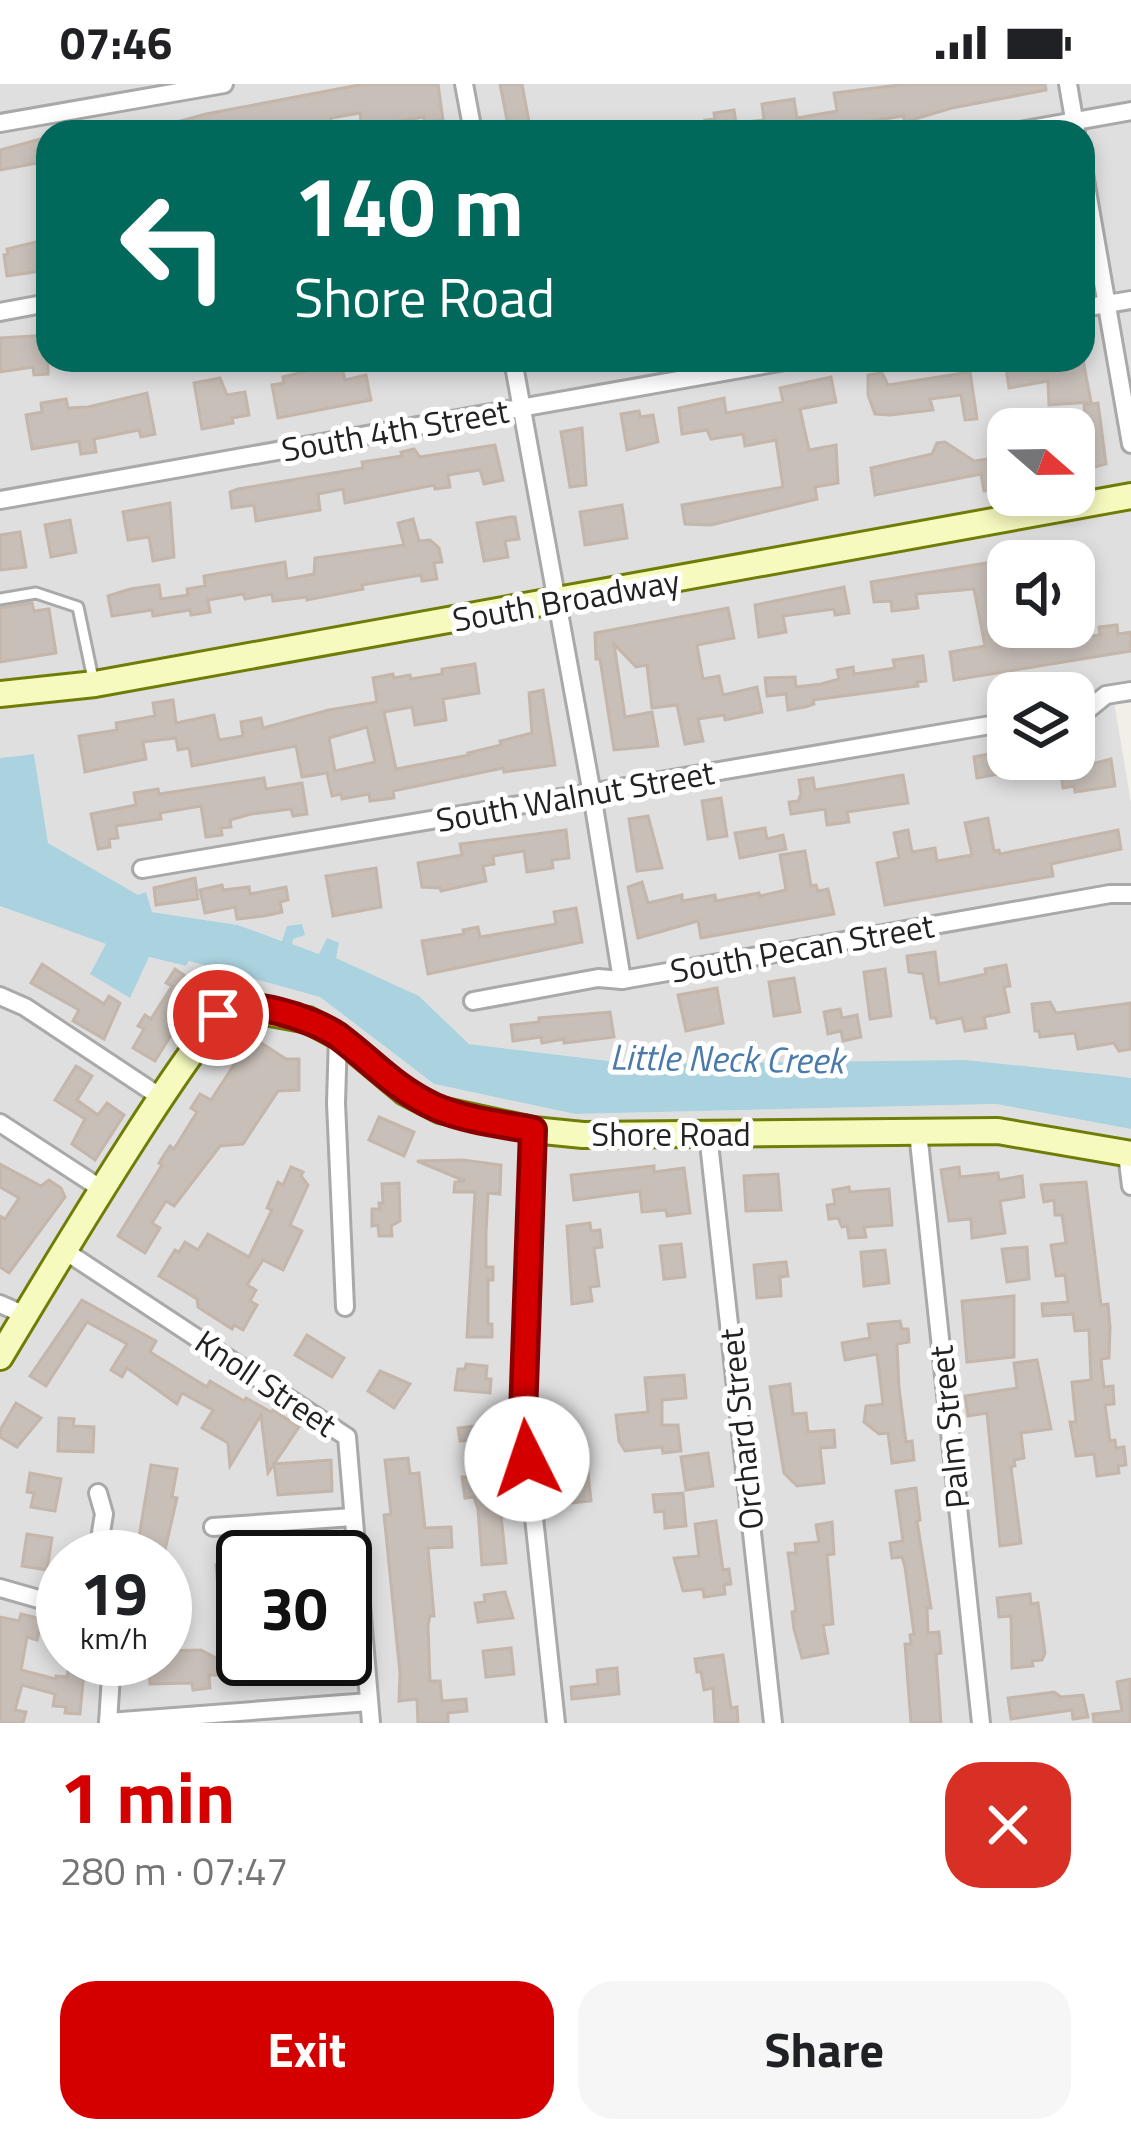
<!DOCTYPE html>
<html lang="en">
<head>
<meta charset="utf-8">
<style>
  body { margin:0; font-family:"Titillium Web",sans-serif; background:#f6f6f6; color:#202124; height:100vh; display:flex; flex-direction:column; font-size:45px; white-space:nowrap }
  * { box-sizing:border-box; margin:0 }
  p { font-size:39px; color:#757577 }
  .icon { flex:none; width:66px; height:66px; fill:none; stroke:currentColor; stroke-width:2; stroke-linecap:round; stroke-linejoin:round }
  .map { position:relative; height:1639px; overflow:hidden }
  .sheet { display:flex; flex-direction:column; background:#fff; flex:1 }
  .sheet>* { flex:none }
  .top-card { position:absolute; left:36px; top:36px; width:1059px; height:252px; border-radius:36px; box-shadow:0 6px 18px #0003; background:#00695c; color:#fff; overflow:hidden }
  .needle { width:78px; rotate:110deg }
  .controls { position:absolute; left:987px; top:324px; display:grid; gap:24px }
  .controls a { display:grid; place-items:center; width:108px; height:108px; border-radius:24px; background:#fff; box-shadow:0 6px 18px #0003; font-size:60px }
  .speed { position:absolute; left:36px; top:1446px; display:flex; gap:24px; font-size:60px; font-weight:700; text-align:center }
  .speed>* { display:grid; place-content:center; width:156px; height:156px; border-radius:50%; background:#fff; box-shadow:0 6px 18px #0003; line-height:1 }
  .speed small { font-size:30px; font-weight:400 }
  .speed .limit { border:6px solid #111; border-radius:18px; background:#fff; color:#111 }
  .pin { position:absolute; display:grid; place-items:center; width:102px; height:102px; color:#fff; margin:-51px; border:6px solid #fff; border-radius:50%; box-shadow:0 3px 12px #0007 }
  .me { position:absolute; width:132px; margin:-66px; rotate:356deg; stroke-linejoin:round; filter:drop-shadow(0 0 9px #0008) }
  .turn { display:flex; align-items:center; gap:42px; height:252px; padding:0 60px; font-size:54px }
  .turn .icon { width:156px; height:156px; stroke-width:2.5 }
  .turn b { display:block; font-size:84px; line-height:102px }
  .round { display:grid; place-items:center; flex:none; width:126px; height:126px; border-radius:36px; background:#f6f6f6 }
  .headline { display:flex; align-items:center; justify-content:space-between; height:204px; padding:0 60px }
  h1 { font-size:72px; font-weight:700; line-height:90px; color:#d40000 }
  .button { display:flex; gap:24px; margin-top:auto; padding:24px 60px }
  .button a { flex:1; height:138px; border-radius:36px; background:#d40000; color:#fff; font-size:48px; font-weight:700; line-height:138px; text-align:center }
  .button a+a { background:#f6f6f6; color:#202124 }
  .status { display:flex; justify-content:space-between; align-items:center; height:84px; padding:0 60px; background:#fff; direction:ltr }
  .status svg { height:33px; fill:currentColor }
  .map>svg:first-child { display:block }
</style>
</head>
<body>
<div class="status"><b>07:46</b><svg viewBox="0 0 49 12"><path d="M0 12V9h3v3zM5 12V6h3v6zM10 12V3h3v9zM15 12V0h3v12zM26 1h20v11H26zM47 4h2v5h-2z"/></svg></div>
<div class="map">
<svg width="1131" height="1639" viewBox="0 0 1131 1639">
  <rect width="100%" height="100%" fill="#f2efe9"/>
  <g fill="#e0dfdf" fill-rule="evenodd">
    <path d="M0,0H1131V601L1112,606L1131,719V994L634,980L469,960L419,912L335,874L339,860L320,870L291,860L292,855L283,857L238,841L152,828L138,812L48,759L34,670L0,674ZM48,48H1083V276H48ZM1008,345H1074V411H1008ZM1008,477H1074V543H1008ZM1008,609H1074V675H1008Z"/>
    <path d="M0,822L107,860L129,913L149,873L186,882L188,876L320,913L434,1000L575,1030L996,1020L1131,1045V1639H0ZM63,1473H165V1575H63ZM243,1473H345V1575H243Z"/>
  </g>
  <path fill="#aad3df" d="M34,670L48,759L138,811L146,808L152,828L238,841L282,857L287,842L302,840L305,851L293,855L292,860L319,870L327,854L339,859L336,874L419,912L469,960L634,980L965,976L1117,992L1131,994V1045L996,1020L575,1030L434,1000L320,913L189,877L186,882L149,873L130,914L90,890L106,860L0,822V674Z"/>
  <g fill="#c7bfb8" stroke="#c4b6ab" stroke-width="3" fill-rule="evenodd">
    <path d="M364,0H438L443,36L424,39V33L362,44L360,29L331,34L332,42L302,48H287L286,42L247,48H155V44L206,30Z"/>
    <path d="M500,0H522L529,38L508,41Z"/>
    <path d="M907,0H1045L1046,6L952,24L905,38L903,32L810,47L707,48L705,36L715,35L714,29L734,26L736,39L764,36L762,20L794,15L797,34L837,27L834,9Z"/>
    <path d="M48,53V77L0,86V66Z"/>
    <path d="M48,155V186L7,192L4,171L8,170L7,165Z"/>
    <path d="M48,251V290L34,291L33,283L0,288V254Z"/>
    <path d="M1005,276H1019V280L1083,276L1091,318L1049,321L1048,297L1009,304Z"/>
    <path d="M341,279L345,296L366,291L371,316L278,334L272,301L284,299L283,293Z"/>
    <path d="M970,288L977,335L965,336L961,311L930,315L933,326L890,331L875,330L868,311V291L882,289L888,301Z"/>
    <path d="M831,293L836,318L800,325L809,366L836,361L838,399L815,403L817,415L711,441L685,440L682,421L783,403L776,356L745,362L743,350L711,355L707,346L682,350L679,324L724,314L726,329L783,318L780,304Z"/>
    <path d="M220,294L227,311L245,308L249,331L232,334L233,339L202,345L194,299Z"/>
    <path d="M147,309L155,350L141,353L139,346L94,355L96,368L81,370L79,357L32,365L26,331L42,328L41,319L66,315L68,324L88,323Z"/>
    <path d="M1098,319L1106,380L1084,386L1079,368L1088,366L1084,321Z"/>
    <path d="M639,327L640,333L653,331L658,358L627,366L621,330Z"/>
    <path d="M582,344L586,401L570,403L561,348Z"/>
    <path d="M945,358L974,377L1008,372V403L984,407L981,390L875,411L871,384L932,370L937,359Z"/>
    <path d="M495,361L503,396L484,400L480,386L448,391L450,403L435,405L434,401L345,419L343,405L318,410L320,426L256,437L254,421L232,424L230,408L238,405L363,384L362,378L402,372L401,368L414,365L420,373Z"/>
    <path d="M170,419L174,473L153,477L149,453L128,456L123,428Z"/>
    <path d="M622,421L627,454L585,461L580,428Z"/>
    <path d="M510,433H515L519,455L505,457L508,473L484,477L477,439Z"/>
    <path d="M413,435L419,457L430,456L439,464L442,478L434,479L437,495L422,497L421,491L362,501L363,505L307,516V513L273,517L272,510L245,515L243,510L208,516L210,528L191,531L190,526L153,532L152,526L112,532L108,512L130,505L159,501L161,515L188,511L187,505L205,502L204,492L285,478L287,495L314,490L315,474L404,461L398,439Z"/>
    <path d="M70,436L76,468L51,473L45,441Z"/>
    <path d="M20,448L26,483L0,486V451Z"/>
    <path d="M992,478L993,482L1008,480V512L999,514L1011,564L1046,558L1045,550L1061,548L1063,556L1100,551L1099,543L1117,541L1118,550L1131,548V567L954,596L950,568L985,562L974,505L916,510L918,524L892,527L891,517L874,518L871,498Z"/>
    <path d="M844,503L849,529L835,531L834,525L783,532L786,548L759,553L755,521Z"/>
    <path d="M32,519L34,527L49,525L56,569L0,578V524Z"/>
    <path d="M728,524L734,554L697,561L703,595L719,592L723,611L757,603L762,628L725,636L724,631L698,635L703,657L685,660L677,621L652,624L647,581L636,583L614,560L625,633L652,628L658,662L614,666L600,575H596L595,549Z"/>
    <path d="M923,572L926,597L917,598L918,602L813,616L814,620L805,623L788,626L786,610L767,612L765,594L795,593L796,603L821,600L839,595L837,586L853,583L854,590L895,584L893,576Z"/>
    <path d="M475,580L479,609L443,615L446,636L415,641L412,623L384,628L396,685L469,671L468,669L501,661L500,657L532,649L529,609L543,606L555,681L504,688L503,684L393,707L394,714L370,717L369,710L342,715L341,710L332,712L327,689L302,693L296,662L192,682L189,664L178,666L176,654L143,658L146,675L85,688L79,652L117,646L116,639L155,632L153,619L173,616L176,639L214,631L219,656L243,652L241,638L261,634L263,644L329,626L377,618L373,594L393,590L394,594L410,591L411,595L442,590V585ZM367,643L375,678L335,687L329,654Z"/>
    <path d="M1008,666L1014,687L977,694L974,673Z"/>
    <path d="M1111,675L1115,702L1075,708L1074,702L1063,704L1061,691L1082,688L1081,683Z"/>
    <path d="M903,691L908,719L847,728L849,738L827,741L825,725L791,730L789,718L798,717L801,710L799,696L813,694L815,706Z"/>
    <path d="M264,694L266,705L302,699L307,730L293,732L291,725L251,730L230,736L231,743L221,744L222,751L206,753L201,722L160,729L161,735L116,742L118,754L109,755L110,763L98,765L91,730L136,721L134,709L158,705L159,710Z"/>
    <path d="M721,714L727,752L708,755L702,717Z"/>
    <path d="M648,732L662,784L637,787L629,735Z"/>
    <path d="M988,734L994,767L999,766L1000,770L1118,746L1121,765L1051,780L1053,792L885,821L877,779L899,774L894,749L908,746L912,768L935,764L937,777L972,771L965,739Z"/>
    <path d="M765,744L767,755L783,751L786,765L740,774L735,749Z"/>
    <path d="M566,746L569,774L552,776L553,784L527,788L524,767L493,772L494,780L483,782L486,797L441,807L440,804L422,803L418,779L462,771L460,760Z"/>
    <path d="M805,767L811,802L816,801L818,807L828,805L834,830L701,854L698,837L638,854L628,803L642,798L648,819L682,811V817L715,811L716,817L759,809L760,812L786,806L780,771Z"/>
    <path d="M376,784L381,823L333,832L326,792Z"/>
    <path d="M195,794L198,815L156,821L154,804Z"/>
    <path d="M222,801L223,806L249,803L250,810L286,803L288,816L280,818L282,828L264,832L237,835L235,823L205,829L200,806Z"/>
    <path d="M576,824L582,858L428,890L422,857L464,850L463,846L478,843L480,853L556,840L554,828Z"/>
    <path d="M935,868L939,900L986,890L985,885L1006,881L1010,902L1004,903L1009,928L984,933L986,944L965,947L962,934L937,939L936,934H931L923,890L909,888L907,872Z"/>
    <path d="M42,880L104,920L109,912L120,919L104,955L73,937L79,926L31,899Z"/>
    <path d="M175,885L201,903L155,977L133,964L144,945L138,942L145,931L151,935L172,902L166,899Z"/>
    <path d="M885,885L891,932L870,935L864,888Z"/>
    <path d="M794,894L800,928L774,932L769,898Z"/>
    <path d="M717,904L723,939L686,947L678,911Z"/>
    <path d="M1050,918L1056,929L1131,919V965L1119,967L1114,959L1078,965L1075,949L1040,953L1039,947H1035L1032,920Z"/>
    <path d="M840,925L842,934L857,931L861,953L843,957L841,947L828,950L824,928Z"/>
    <path d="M610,928L614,953L564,959V955L542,959L541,953L513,957L511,941L539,938V934Z"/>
    <path d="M252,953L286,975H299V1006L278,1007L243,1060L220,1062L174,1122L166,1117L152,1139L160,1144L145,1169L118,1152L162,1081L159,1079L170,1062L174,1065L197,1028L191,1024L200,1010L211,1016Z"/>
    <path d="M76,982L92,992L77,1016L98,1031L107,1019L124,1031L95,1076L72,1060L85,1035L55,1016Z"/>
    <path d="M379,1033L414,1048L404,1072L369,1056Z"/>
    <path d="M463,1076L501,1081L500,1110L488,1109L486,1149V1183H493V1196H488V1240H492V1253H467L475,1108H454L455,1098L465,1097L417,1077Z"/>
    <path d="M0,1080L41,1102L49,1096L61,1104L65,1113L9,1189L0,1183V1132L5,1135L19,1114L0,1103Z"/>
    <path d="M654,1082V1088L684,1084L690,1129L667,1132L666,1126L642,1128L640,1107L574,1116L571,1091Z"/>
    <path d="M291,1083L303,1088L301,1092L308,1101L290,1141L302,1147L283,1186L263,1176L247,1201L256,1206L250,1217L257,1221L243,1246L234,1241L232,1245L198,1223L197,1215L159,1192L175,1166L179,1168L185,1158L198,1166L208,1150L249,1173L272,1126L267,1124L278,1098L283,1101Z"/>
    <path d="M959,1083L960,1093L998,1089L999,1096L1022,1092L1024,1113L1000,1117L1005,1149L972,1154L971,1135L949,1137L941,1086Z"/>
    <path d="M778,1090L781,1126L746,1127L744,1092Z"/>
    <path d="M1086,1098L1101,1221L1108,1220L1110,1243L1109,1274L1101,1275L1104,1303L1113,1302L1114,1320L1105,1321L1110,1357L1115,1356L1116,1364L1124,1363L1126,1381L1118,1382L1119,1389L1097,1392L1094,1370L1076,1372L1070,1338H1076L1072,1298L1091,1296L1089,1246L1075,1247L1073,1230L1043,1232L1042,1220L1068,1218L1065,1191L1056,1192L1051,1161L1066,1159L1062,1131H1055L1054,1116L1044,1118L1041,1101Z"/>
    <path d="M399,1099L400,1137L391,1142L392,1152H379L378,1141L372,1142V1125H380L379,1119H383L382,1100Z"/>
    <path d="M849,1103L850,1108L889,1105L892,1141L864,1143L866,1153L849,1154L847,1142L842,1143L838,1134L829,1135L827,1121L835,1120L833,1106Z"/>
    <path d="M590,1139L591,1147L600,1146L602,1163L594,1164L599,1202L590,1203L592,1217L572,1220L567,1142Z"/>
    <path d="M681,1160L685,1193L664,1195L660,1162Z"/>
    <path d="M1027,1163L1029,1195L1007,1198L1002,1165Z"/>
    <path d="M885,1166L889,1199L864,1202L861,1168Z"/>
    <path d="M786,1178L788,1192L780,1193L781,1212L757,1214L754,1181Z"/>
    <path d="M1014,1212V1273L967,1278L962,1217Z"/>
    <path d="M82,1216L156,1257L150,1268L207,1303L210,1297L244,1317L246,1314L271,1328L273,1326L299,1343L268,1389L261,1331L230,1382L228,1359L202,1344L213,1326L182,1309L177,1320L127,1284L122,1293L111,1286L127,1260L87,1238L46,1302L30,1292Z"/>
    <path d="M900,1237L902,1245H908L909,1258L897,1260L899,1304L906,1358L912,1357L914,1376L892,1379L888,1349L879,1350L864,1338L866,1322L883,1320L877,1270L845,1276L842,1259L870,1254L868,1240Z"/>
    <path d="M307,1251L344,1274L332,1293L295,1271Z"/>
    <path d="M1037,1276L1051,1345L1021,1349L1024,1374L1014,1376L1015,1382L1011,1383L1021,1459L1000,1462L987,1329L968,1332L965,1312L1017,1304L1014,1279Z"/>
    <path d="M466,1280L487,1282L486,1295H491L490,1309L455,1306L458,1285H465Z"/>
    <path d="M380,1287L410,1300L394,1324L368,1307Z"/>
    <path d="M684,1291L686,1314L662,1316V1341H678L681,1367L663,1369L662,1363L625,1367L619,1357L616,1331L648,1328L645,1294Z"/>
    <path d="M790,1300L793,1330L806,1329L808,1348L834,1346L835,1363L820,1364L824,1399L797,1402L784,1389L770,1303Z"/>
    <path d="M16,1319L41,1334L17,1363L0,1353V1346Z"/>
    <path d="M59,1334L74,1335L73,1342L94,1343L93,1368L58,1367Z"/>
    <path d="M486,1341L488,1355H493L506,1479L482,1481L478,1425L474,1413L465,1414L462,1393H471L473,1386L470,1356L460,1357L458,1344Z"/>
    <path d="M574,1350L585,1361L591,1417L569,1419L562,1352Z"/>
    <path d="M708,1369L713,1402L686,1406L681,1373Z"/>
    <path d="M408,1374L410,1390L419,1389L425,1444L451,1443L452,1463L428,1464L434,1532H430L428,1541L430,1597H440L442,1617L466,1615L467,1627L448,1629V1639H418L417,1615L399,1617L400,1589L384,1431L391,1430L385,1376Z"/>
    <path d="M331,1376L332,1407L278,1411L274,1380Z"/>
    <path d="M151,1381L177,1385L172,1413L177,1414L164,1470L137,1465Z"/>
    <path d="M30,1389L61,1395L55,1427L31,1423L34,1409L27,1408Z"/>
    <path d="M916,1404L920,1436L917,1437L931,1524H927L928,1549L939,1548L941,1569L936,1570L941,1639H911L905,1560H911L910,1551L914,1550L905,1483L902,1473L892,1474L890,1459L903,1457L896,1407Z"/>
    <path d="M683,1409L686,1442L665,1444L664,1427L655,1428L653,1411Z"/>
    <path d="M716,1437L723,1486L729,1485L731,1500L724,1501L725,1510L704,1513L703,1505L683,1507L674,1474L699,1472L695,1440Z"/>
    <path d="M832,1438L834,1470L827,1471L833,1540L823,1541L828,1569L802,1574L794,1545L792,1528L796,1527L788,1469H796L795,1460L819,1458L816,1441Z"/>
    <path d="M27,1450L52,1454L47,1486L22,1482Z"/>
    <path d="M243,1479V1505L233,1506V1512L219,1513L216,1481Z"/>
    <path d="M505,1508L513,1534L478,1538L475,1519L485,1518L484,1511Z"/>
    <path d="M1030,1510L1031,1520L1038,1519L1045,1569L1042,1576L1032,1577L1033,1582L1012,1584L1011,1532L999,1533L997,1514Z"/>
    <path d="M21,1530L42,1535L37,1556L27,1553L21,1586L56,1595V1592L67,1593L68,1586L84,1587L80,1630L65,1629L66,1623L53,1622L55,1610L22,1601L15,1626L26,1628L23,1639H0V1533L19,1537Z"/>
    <path d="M511,1564L514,1590L486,1593L483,1567Z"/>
    <path d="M201,1566L218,1575L219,1591H209L210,1604L193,1606L192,1599L150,1600L149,1575H165V1567Z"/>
    <path d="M723,1571L731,1624L737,1623L738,1639H715L713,1604L704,1606L701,1588H697L695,1575Z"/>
    <path d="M286,1575H346L348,1591L323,1599L322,1592L288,1595Z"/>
    <path d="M617,1584L619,1610L572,1615L571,1603L598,1600L597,1586Z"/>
    <path d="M1131,1595V1639H1094L1093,1630L1122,1627L1117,1598Z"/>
    <path d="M1054,1608L1061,1613L1083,1611L1088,1633L1073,1635L1072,1626L1011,1635L1008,1614Z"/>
  </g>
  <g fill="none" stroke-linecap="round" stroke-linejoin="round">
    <g stroke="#a9a9a9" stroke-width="15">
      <path id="lane" d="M0,515L36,509L78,523L93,595"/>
    </g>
    <g stroke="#a9a9a9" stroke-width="22">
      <g id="street">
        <path d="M464,0L473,48"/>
        <path d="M1068,0L1076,47"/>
        <path d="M0,39L224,0"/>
        <path d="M1014,48L1131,27"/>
        <path d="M1083,84L1131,360"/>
        <path d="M1083,224L1131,216"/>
        <path d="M0,228L48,219"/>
        <path d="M513,276L592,710L622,896"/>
        <path d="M0,416L791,276"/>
        <path d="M1074,627L1090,624L1106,611L1131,607"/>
        <path d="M142,785L1008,638"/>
        <path d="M0,912L25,923L162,1014"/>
        <path d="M473,917L598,894L622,896L1110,810H1131"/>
        <path d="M338,952L336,1019L345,1223"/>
        <path d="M0,1039L103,1106"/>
        <path d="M533,1046L523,1331L556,1639"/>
        <path d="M918,1048L981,1639"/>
        <path d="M708,1050L773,1639"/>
        <path d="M1127,1070L1131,1102"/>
        <path d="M65,1167L347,1353L371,1639"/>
        <path d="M0,1220L25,1231"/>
        <path d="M213,1443L353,1433"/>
        <path d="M97,1473L104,1430L98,1409"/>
        <path d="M0,1504L63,1522"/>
        <path d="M108,1638L369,1618"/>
        <path d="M108,1639L112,1575"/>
      </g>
    </g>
    <g stroke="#707d05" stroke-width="30">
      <g id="secondary">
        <path d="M0,610L95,600L1131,412"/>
        <path d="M0,1273C29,1225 202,933 233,922L308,936L338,952L405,1008L440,1026L533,1046L583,1051L998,1047L1131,1070"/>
      </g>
    </g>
    <use href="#lane" stroke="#fff" stroke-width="9"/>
    <use href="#street" stroke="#fff" stroke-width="16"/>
    <use href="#secondary" stroke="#f7fabf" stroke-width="24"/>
  </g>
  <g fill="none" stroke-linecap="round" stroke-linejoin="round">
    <g stroke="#8a0000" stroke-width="30">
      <path id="route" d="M218,931C242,910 314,935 338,952C373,978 394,1004 435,1023C465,1036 501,1040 533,1046L523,1331L527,1375"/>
    </g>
    <use href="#route" stroke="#d40000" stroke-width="21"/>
  </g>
  <g text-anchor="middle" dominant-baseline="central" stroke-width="10" stroke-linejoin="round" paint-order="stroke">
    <g font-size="33" fill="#222" stroke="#fff">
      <text transform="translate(395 346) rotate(-10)">South 4th Street</text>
      <text transform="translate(566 516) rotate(-10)">South Broadway</text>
      <text transform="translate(575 712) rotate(-10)">South Walnut Street</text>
      <text transform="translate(802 864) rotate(-10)">South Pecan Street</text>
      <text x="671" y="1050">Shore Road</text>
      <text transform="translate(266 1299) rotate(34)">Knoll Street</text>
      <text transform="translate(949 1343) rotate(-96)">Palm Street</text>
      <text transform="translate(741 1345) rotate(-96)">Orchard Street</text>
    </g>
    <g font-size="36" font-style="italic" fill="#4a7aab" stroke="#fff">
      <text transform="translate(727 974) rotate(1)">Little Neck Creek</text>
    </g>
  </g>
</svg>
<div class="controls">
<a><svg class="needle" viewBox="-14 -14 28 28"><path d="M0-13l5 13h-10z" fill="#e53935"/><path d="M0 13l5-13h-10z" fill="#757577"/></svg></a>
<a><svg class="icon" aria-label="sound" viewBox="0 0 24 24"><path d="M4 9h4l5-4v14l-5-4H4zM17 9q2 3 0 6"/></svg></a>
<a><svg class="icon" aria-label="layers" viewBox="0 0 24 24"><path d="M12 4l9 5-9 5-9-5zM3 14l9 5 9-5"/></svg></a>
</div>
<div class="speed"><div>19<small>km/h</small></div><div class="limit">30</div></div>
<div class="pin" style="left:218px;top:931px;background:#d93025"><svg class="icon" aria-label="arrive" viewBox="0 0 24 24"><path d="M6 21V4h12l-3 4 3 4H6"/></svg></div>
<svg class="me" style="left:527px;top:1375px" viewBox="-20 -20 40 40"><circle r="19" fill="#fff"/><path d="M0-13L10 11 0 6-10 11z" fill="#d40000"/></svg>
<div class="top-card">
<div class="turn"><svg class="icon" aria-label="left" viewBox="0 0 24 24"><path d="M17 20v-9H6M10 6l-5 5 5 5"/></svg><div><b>140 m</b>Shore Road</div></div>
</div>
</div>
<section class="sheet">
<div class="headline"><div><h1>1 min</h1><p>280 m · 07:47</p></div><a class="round" style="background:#d93025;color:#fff"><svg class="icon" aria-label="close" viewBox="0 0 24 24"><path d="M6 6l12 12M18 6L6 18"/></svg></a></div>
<div class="button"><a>Exit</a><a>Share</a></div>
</section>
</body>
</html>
